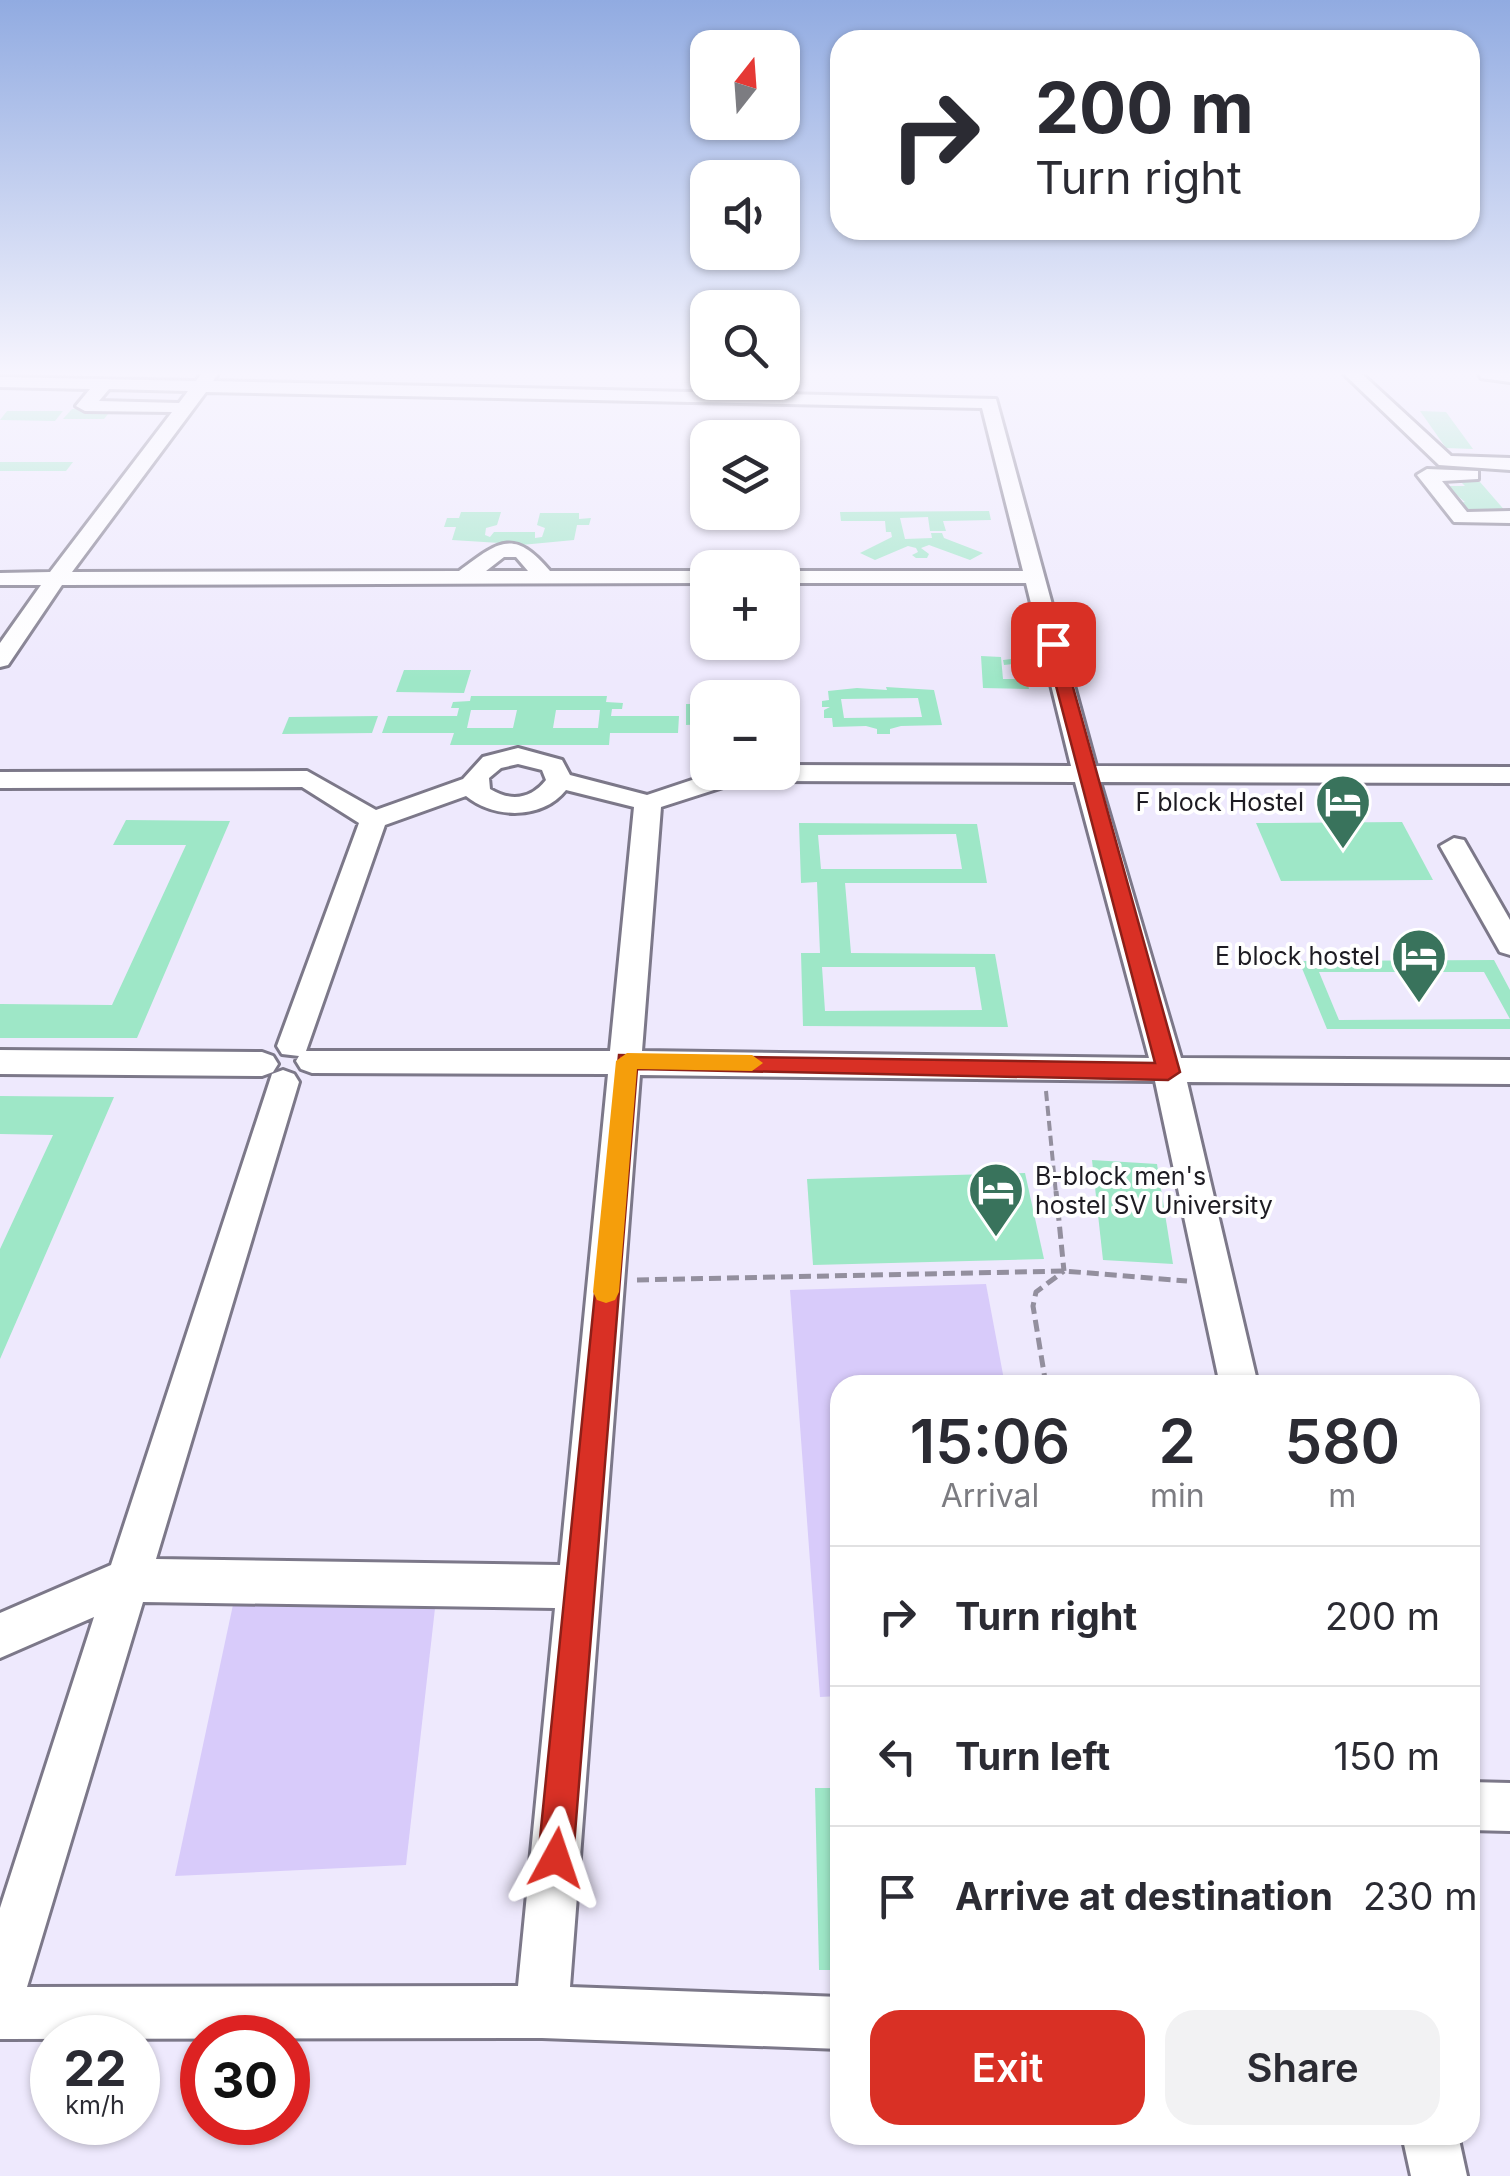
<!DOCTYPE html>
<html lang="en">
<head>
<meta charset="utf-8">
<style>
  body { margin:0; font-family:Inter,sans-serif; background:#f2f2f3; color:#2b2b33; height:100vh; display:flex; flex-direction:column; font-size:38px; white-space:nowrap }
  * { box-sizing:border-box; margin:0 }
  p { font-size:32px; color:#7c7c81 }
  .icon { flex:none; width:55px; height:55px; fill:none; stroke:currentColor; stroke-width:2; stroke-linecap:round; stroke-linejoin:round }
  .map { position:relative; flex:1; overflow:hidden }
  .details { position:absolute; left:830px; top:1375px; width:650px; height:770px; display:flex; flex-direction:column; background:#fff; border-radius:30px; box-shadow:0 2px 8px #0004 }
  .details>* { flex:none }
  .guide { position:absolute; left:830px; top:30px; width:650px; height:210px; border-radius:30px; box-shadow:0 2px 8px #0004; background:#fff; color:#2b2b33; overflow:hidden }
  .needle { width:65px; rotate:17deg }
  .controls { position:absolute; left:690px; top:30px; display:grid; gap:20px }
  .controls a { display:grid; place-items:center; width:110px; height:110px; border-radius:20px; background:#fff; box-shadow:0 2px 8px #0004; font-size:50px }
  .speed { position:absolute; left:30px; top:2015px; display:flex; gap:20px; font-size:50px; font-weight:700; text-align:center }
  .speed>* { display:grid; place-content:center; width:130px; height:130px; border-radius:50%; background:#fff; box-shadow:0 2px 8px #0004; line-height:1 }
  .speed small { font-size:25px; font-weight:400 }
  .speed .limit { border:15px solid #d22; background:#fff; color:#111 }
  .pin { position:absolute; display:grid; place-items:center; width:85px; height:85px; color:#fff; margin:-42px; border-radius:20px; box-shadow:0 5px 15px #0006 }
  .me { position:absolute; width:110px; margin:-55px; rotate:5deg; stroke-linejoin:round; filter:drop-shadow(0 0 8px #0008) }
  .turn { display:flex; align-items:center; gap:35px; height:210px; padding:0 40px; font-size:45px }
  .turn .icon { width:130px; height:130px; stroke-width:2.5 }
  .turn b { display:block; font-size:70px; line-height:85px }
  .eta { display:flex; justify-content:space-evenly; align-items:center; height:170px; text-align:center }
  .eta b { font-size:60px; font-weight:600; line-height:70px }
  .cta { display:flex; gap:20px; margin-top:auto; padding:20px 40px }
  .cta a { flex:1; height:115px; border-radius:30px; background:#d93025; color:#fff; font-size:40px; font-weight:600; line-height:115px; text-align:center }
  .cta a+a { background:#f2f2f3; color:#2b2b33 }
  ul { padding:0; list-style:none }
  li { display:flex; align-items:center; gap:30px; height:140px; padding:0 40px; border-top:2px solid #e1e1e2 }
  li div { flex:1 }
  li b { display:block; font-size:38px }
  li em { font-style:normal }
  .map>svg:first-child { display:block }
</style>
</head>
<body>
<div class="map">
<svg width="1510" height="2176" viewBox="0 0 1510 2176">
  <rect width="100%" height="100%" fill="#eee9fd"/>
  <g fill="#d8cbfa">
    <path d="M986,1284L1005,1385H840V1696L820,1697L790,1290Z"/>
    <path d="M440,1564L406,1865L175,1876L240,1572Z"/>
  </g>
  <g fill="#9ee7c7" fill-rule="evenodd">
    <path d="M72,409H112L104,419H63Z"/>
    <path d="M7,411H63L55,421L0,420Z"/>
    <path d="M1420,411L1446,412L1473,449L1446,448Z"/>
    <path d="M0,462H73L66,471H0Z"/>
    <path d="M1461,482H1480L1507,513L1465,511L1458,503L1465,502L1446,486H1465Z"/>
    <path d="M989,511L991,520L943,521L946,531H930L928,517L900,518L905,539L932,538L931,533H942L944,538L983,553L970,560L929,545L921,548L929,554L927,558H916L912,555L918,552L916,548L908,546L875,560L860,553L892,537L891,532H886L885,521H841L840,512Z"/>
    <path d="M461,512H501L497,525L486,528L485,535L490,537L494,532H535V538L542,537L545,528L537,525L540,513H579V519L591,518L589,525H577L574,540L500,547V543L452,540L456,527H444L447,518H459Z"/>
    <path d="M981,656L1001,657L1003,679H1027L1029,689L983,688Z"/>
    <path d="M1011,659H1023L1027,676H1015L1013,664L1004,665L1003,660Z"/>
    <path d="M404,670H471L464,693L396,692Z"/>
    <path d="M886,687L934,690L942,725L901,726L890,729V734H877V729L866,726L833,727L832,718H824V710L830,707H822V701L829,700L828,691L857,688L887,690ZM918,698L922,717L844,718L841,699Z"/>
    <path d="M471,696H607L606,702L623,703L622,709H612L611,716H679L678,733H610L609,745H450L454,733H382L388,716H457L459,708H451L453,702L470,701ZM471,710H517L513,728H467ZM556,710H600L598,728H553Z"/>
    <path d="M686,704H708V724L686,725Z"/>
    <path d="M378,716L372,733L282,734L289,717Z"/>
    <path d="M126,820L230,821L137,1038H0V1004L112,1005L186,845H113Z"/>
    <path d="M1402,822L1433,880L1281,881L1256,823Z"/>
    <path d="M799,823L977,824L987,883H845L851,953L995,954L1008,1027L803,1026L801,953H820L817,882L801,883ZM956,834L962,869H821L818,835ZM822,967H975L982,1010L825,1011Z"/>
    <path d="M1494,960L1510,990V1019L1484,972H1319L1339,1020L1510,1019V1029H1327L1299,961Z"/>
    <path d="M0,1096L114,1097L0,1359V1249L53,1135L0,1134Z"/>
    <path d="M1092,1160L1157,1164L1173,1264L1103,1260Z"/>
    <path d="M1025,1173L1044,1259L813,1265L807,1179Z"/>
    <path d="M815,1788H840V1970H819Z"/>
  </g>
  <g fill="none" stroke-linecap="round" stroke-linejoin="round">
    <g stroke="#7c7889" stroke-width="6">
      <g id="minor">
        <path d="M201,374H218L213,381L996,399L1096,766L1510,767V783L1100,782L1181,1058L1510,1060V1084L1187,1082L1258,1385H1220L1155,1081L640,1075L570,1987L840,1997V2049L542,2038L0,2039V1908L94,1617L0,1658V1613L111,1565L272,1074L283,1070L294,1074L299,1082L156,1559L560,1565L608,1074L312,1073L301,1069L296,1061L299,1056L282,1054L277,1046L359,823L302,787L0,788V772L307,771L376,810L463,779L483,757L518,748L562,760L570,775L647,795L716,772H782V765L1071,766L1026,583H782V571H1023L982,408L206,392L72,572L459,571C499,541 514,528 550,571H708V583L62,585L8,665L0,667V643L41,585H0V573L50,572L172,412L85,411L76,406L90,389L0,387V377L196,381ZM109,389L188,391L179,403L99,401ZM504,557H516L528,571H486ZM518,764L542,770L546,780C531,799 511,802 490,789L489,778L501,768ZM742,781L1075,782L1149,1058L642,1051L661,807ZM566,790L634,807L610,1051H306L385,825L466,796C494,819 542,820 566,790ZM143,1602L555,1608L518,1986L27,1987Z"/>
        <path d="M1344,374H1362L1451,456L1510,458V470L1439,465Z"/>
        <path d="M1479,374H1510V382L1481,378Z"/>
        <path d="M1427,469L1478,471V479L1442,481L1467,512L1510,511V523L1454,522L1417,475Z"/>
        <path d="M1454,838L1464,840L1510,920V955L1500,952L1440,846Z"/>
        <path d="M0,1050L262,1052L273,1056L278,1064L273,1072L262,1076L0,1074Z"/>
        <path d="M1470,1782L1510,1783V1831L1470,1830Z"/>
        <path d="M1402,2135H1458L1467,2176H1411Z"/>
      </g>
    </g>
    <path stroke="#938f9e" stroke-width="4" stroke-dasharray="10 5" stroke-linecap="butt" d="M1046,1091L1056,1194"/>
    <g stroke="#938f9e" stroke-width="5" stroke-dasharray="12 6" stroke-linecap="butt">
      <path d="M1056,1191L1064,1271"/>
      <path d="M637,1280L1064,1271L1187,1281"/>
      <path d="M1046,1385L1033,1306L1036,1292L1064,1271"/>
    </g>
    <use href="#minor" fill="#fff" fill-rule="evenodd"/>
  </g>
  <linearGradient id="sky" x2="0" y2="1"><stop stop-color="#91abe1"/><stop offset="0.55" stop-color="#f7f5fe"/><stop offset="1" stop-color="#f7f5fe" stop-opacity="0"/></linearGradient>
  <rect width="1510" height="679" fill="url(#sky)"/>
  <path fill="#d93025" stroke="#8d1f18" stroke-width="2.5" d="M1053,639L1061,644L1180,1072L1168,1080L637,1069L573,1858L568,1870L556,1875L544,1870L538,1858L619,1055L1155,1063L1045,644Z"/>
  <path fill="#f59e0b" d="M627,1053L752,1055L763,1063L752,1071L637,1069L619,1292L615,1300L606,1303L597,1300L593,1292L616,1061Z"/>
  <defs>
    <g id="hotel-pin" transform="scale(2.875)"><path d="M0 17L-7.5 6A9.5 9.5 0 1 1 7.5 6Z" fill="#39735c" stroke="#fff"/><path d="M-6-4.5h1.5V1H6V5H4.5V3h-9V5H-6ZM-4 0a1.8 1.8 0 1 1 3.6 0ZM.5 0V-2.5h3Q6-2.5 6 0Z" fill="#fff"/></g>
  </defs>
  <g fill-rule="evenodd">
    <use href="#hotel-pin" x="1343" y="802"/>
    <use href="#hotel-pin" x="1419" y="956"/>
    <use href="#hotel-pin" x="996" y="1190"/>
  </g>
  <g text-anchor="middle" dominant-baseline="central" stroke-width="8" stroke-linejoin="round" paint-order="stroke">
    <g font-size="25" fill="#1e1c23" stroke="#fff" text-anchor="end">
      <text x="1304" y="802">F block Hostel</text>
      <text x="1380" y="956">E block hostel</text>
      <text x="1035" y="1176" text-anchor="start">B-block men's<tspan x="1035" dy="29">hostel SV University</tspan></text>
    </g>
  </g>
</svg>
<div class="controls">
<a><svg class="needle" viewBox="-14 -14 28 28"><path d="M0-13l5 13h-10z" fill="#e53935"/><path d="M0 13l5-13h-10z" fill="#7c7c81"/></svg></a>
<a><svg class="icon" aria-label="sound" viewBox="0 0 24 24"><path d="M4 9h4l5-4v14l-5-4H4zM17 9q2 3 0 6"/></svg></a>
<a><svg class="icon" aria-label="search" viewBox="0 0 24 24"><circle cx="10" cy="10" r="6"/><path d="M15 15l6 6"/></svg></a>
<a><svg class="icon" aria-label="layers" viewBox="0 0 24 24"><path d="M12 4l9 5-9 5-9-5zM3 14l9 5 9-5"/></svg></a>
<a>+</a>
<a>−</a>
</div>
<div class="speed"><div>22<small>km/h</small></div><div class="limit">30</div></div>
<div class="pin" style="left:1053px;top:644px;background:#d93025"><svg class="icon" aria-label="arrive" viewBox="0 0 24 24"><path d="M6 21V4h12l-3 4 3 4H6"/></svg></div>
<svg class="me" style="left:556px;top:1858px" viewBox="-20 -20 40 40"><path d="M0-17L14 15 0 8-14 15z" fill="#d93025" stroke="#fff" stroke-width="4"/></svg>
<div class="guide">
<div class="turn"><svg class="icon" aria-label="right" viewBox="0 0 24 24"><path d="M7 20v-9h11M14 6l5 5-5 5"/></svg><div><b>200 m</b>Turn right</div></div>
</div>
<section class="details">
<div class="eta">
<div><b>15:06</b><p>Arrival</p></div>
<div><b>2</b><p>min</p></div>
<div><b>580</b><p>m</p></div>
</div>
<ul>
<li><svg class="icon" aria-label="right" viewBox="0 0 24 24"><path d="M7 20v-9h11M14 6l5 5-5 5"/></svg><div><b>Turn right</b></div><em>200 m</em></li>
<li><svg class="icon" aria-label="left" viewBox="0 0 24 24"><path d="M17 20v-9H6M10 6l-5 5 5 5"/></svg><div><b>Turn left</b></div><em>150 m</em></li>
<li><svg class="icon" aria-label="arrive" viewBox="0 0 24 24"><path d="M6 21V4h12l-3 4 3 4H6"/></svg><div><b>Arrive at destination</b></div><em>230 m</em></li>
</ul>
<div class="cta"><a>Exit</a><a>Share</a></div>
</section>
</div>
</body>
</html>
